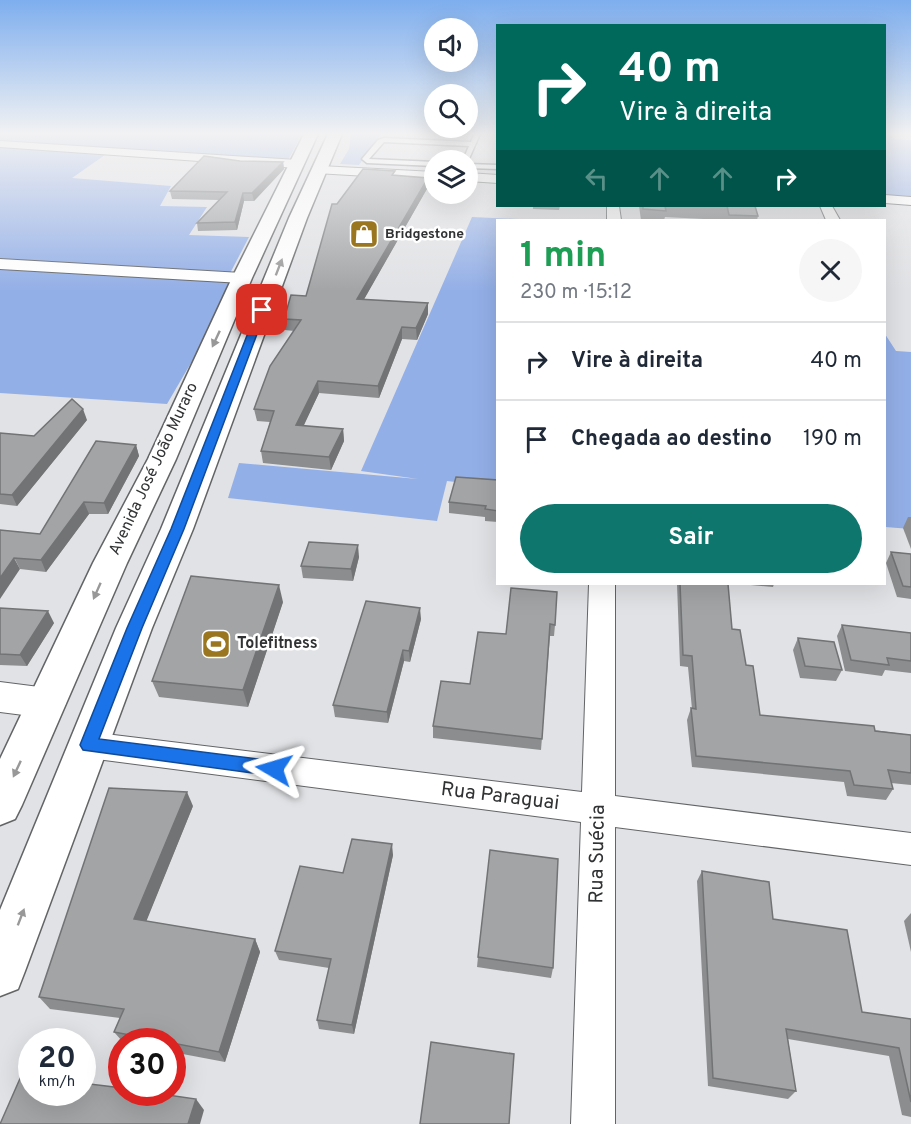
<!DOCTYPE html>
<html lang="pt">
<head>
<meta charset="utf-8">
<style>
  body { margin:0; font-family:Overpass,sans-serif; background:#f6f6f7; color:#1f2937; height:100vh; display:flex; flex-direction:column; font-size:22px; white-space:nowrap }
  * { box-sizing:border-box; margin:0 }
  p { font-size:20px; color:#747a83 }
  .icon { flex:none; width:33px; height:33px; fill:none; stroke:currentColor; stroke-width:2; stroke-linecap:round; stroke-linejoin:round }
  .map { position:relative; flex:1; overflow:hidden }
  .panel { position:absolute; left:496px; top:219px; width:390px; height:366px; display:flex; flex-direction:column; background:#fff; border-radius:0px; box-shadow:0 6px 24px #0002 }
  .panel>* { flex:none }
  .hud { position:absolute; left:496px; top:24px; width:390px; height:183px; border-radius:0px; box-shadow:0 6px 24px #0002; background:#00695c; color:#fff; overflow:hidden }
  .buttons { position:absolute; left:424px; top:18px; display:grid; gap:12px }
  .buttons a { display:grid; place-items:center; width:54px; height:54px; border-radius:50%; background:#fff; box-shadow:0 6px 24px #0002; font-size:30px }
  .speed { position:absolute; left:18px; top:1028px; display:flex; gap:12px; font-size:30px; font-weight:700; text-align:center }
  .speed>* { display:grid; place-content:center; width:78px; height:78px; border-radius:50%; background:#fff; box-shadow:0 6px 24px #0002; line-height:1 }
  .speed small { font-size:15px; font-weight:400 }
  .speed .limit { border:9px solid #d22; background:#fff; color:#111 }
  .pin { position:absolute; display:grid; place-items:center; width:51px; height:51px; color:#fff; margin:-26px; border-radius:12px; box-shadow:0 3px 9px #0006 }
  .me { position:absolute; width:66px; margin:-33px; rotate:277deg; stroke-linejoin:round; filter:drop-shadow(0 0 4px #0008) }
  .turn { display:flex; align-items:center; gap:21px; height:126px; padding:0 24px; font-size:27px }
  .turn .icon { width:78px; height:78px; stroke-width:2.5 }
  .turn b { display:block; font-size:42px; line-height:51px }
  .lanes { display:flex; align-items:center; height:57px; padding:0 24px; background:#0003; justify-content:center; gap:30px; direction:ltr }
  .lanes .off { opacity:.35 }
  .round { display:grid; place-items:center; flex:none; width:63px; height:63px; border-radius:32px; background:#f6f6f7 }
  .head { display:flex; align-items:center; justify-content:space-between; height:102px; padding:0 24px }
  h1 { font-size:36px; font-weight:700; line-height:45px; color:#1e9e55 }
  .primary-button { display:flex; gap:12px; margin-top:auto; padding:12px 24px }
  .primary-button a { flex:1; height:69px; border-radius:36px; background:#0f766e; color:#fff; font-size:24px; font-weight:700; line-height:69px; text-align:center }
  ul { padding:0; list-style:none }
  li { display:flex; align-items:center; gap:18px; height:78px; padding:0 24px; border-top:2px solid #e0e1e3 }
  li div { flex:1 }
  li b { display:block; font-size:22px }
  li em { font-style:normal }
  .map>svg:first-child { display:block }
</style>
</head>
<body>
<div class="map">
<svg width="911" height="1124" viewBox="0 0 911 1124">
  <rect width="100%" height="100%" fill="#e1e2e5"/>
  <g fill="#93afe7">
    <path d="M0,134H302L287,162L112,150L72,178L171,186L160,206L207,207L189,235L249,237L226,281L237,284L167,404L0,393Z"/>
    <path d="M351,134H381L359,165L340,164L349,149Z"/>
    <path d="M885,134H890L895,139L911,140V196L885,195Z"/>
    <path d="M472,217L539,220H498V487L447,481L437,521L228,498L239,463L418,479L361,471Z"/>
    <path d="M885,334L896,351L911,352V529L885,527Z"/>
  </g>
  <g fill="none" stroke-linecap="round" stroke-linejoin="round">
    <g stroke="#626466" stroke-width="3">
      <g id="service">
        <path d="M474,134H480L468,161L463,160L469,146L384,142L369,159L435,162V166L367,163L362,159L378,140L384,138L471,142Z"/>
        <path d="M468,164L498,165V169L468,168Z"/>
      </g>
    </g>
    <g stroke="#626466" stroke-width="2">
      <g id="minor">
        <path d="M0,141L297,160L303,164L297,168L0,147Z"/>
        <path d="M320,166L435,172V180L316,173L314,170L316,167Z"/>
        <path d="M468,173L498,175V183L468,181Z"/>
        <path d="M885,195L911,197V205L885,203Z"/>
        <path d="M607,206H619L621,220H607Z"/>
        <path d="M820,206H832L840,220H826Z"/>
        <path d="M0,259L242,273L250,278L242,283L0,269Z"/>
        <path d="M589,584H615V796L911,833V865L615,827V1124H571L581,822L89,758L78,754L73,745L78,736L89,732L582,792Z"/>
      </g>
    </g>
    <g stroke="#626466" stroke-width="2">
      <path id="tertiary" d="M0,682L47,688L60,692L66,703L60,714L47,718L0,712Z"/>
    </g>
    <g stroke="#626466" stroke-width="3">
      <g id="secondary">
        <path d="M304,134H318L252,278L176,459L127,563L22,805L15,819L0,825V759L93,563L148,459L232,278Z"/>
        <path d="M328,134H342L307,218L193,529L152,628L25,971L18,989L0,996V910L116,628L161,529L289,218Z"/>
      </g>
    </g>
    <use href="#service" fill="#fff" fill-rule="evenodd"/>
    <use href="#minor" fill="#fff" fill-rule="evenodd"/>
    <use href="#tertiary" fill="#fff" fill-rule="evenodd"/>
    <use href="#secondary" fill="#fff" fill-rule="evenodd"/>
  </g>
  <g fill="#8b8d8f">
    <path d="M240,161L283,162L284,169L254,201H244L237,230L198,231L197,223L219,200L172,199L170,191Z"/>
    <path d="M395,176L428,187L364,299L428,314L417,340L402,339L379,398L319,393L303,426L343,429L344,441L331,470L263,463L261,451L270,422L257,421L254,409L294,331L285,330L284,319L306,296L337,204Z"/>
    <path d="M533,206H560L559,210L533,209Z"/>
    <path d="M639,206H755L758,216L757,220H723L665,217L664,220H641Z"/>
    <path d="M87,420L17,506L0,504V433L34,436Z"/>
    <path d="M136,445L139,456L108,514H89L46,572L20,569L0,530L40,534Z"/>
    <path d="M498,480V522L485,521V517L449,513V502Z"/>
    <path d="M908,517H911V549L903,528Z"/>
    <path d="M891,552L911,554V599L897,597L886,563Z"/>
    <path d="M359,557L353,581L303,578L301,566Z"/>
    <path d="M677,584H728L732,629L746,665L760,715L911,735V785L891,783L893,789L886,800L847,796L844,782L692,767L687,720L691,708L692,709L688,667L680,666Z"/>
    <path d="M740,584H774L773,587Z"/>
    <path d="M511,588L555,625L554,636H550L541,750L433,738V726L470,684L506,634Z"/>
    <path d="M283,602L248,707L159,697L152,681Z"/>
    <path d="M0,608L54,623L27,666L0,665Z"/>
    <path d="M421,619L410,662L404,661L388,723L335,717L333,705Z"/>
    <path d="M842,625L911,633V673L885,670L882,676L845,671L837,636Z"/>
    <path d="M798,638L842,670L836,681L800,678L793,650Z"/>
    <path d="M193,806L146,921L255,939L260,952L225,1062L172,1052V1041H122L114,1032L120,1018L50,1009L39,997Z"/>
    <path d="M393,855L354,1034L319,1029L317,1020L329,968L279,960L275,951L343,873Z"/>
    <path d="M702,871L773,919L862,1012L911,1019V1117L902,1115L889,1056L788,1039L796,1091L788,1099L708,1086L697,881Z"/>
    <path d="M911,913V952L904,921Z"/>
    <path d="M478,957L553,968L551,978L477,967Z"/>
  </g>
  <g fill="#717374">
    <path d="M283,162L284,169L254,201L252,193Z"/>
    <path d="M428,178V187L358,310L357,299Z"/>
    <path d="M243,193L244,201L237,230L235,222Z"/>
    <path d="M428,303V314L417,340L416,328Z"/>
    <path d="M402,327V339L379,398L378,386Z"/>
    <path d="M318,381L319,393L298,438L296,425Z"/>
    <path d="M83,409L87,420L17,506L12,495Z"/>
    <path d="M343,429L344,441L331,470L329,457Z"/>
    <path d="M136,445L139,456L108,514L104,503Z"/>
    <path d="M84,502L89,514L46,572L41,560Z"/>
    <path d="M358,545L359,557L353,581L351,569Z"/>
    <path d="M14,558L20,569L0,599V578Z"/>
    <path d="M279,585L283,602L248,707L243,690Z"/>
    <path d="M420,608L421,619L410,662L409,651Z"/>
    <path d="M48,611L54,623L27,666L20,655Z"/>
    <path d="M403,650L404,661L388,723L387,712Z"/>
    <path d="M187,792L193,806L142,932L134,919Z"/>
    <path d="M392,844L393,855L354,1034L352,1025Z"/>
    <path d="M255,939L260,952L225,1062L219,1052Z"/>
    <path d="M196,1099L204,1110L200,1124H188Z"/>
  </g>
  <g fill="#a2a4a6" stroke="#717374" stroke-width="1.5">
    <path d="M204,156L240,161L283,162L252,193H243L235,222L197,223L227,192L170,191Z"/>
    <path d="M363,169L395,171L392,175L428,178L357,299L428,303L416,328L402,327L378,386L318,381L296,425L343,429L329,457L261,451L274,411L254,409L270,366L301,320L284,319L291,295L306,296L332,204H337Z"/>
    <path d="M643,206H665L666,211L643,209Z"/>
    <path d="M727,206H755L758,216L729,215Z"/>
    <path d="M72,399L83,409L12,495L0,494V433L34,436Z"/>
    <path d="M96,441L136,445L104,503L84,502L41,560L14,558L0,578V530L40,534Z"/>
    <path d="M456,477L498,480V511L485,509L486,506L449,502Z"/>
    <path d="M309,542L358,545L351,569L301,566Z"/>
    <path d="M891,552L911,554V587L903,586Z"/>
    <path d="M191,576L279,585L243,690L152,681Z"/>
    <path d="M680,584H728L732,629L740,630L746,665L753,666L760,715L874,726L875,731L911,735V773L888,770L893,789L854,785L850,771L696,756L691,708L696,709L692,656L683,655Z"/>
    <path d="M511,588L557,592L555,625L550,624L542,739L433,726L441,681L470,684L478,632L506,634Z"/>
    <path d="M366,601L420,608L409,651L403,650L387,712L333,705Z"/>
    <path d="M0,608L48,611L20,655L0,654Z"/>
    <path d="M842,625L911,633V661L887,658L889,665L851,660Z"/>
    <path d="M798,638L834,642L842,670L805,666Z"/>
    <path d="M109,788L187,792L134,919L255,939L219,1052L172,1043V1041H161L114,1032L124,1009L39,997Z"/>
    <path d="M352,839L392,844L352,1025L317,1020L331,959L275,951L300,866L343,873Z"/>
    <path d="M490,850L558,859L553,968L478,957Z"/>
    <path d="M702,871L769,882L773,919L847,930L862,1012L911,1019V1102L899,1048L786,1029L796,1091L713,1078Z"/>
    <path d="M431,1042L514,1054L509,1124H420Z"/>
    <path d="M22,1074L32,1075V1092H82V1083L122,1088V1092H147L196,1099L188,1124H0Z"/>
  </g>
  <defs><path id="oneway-solid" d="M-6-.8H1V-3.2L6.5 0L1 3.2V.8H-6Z" transform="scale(1.5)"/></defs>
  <g fill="#989899">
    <use href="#oneway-solid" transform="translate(279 267) rotate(-69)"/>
    <use href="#oneway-solid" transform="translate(216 339) rotate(115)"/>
    <use href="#oneway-solid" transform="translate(97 591) rotate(114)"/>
    <use href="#oneway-solid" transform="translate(17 769) rotate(115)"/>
    <use href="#oneway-solid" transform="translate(21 917) rotate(-69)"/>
  </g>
  <linearGradient id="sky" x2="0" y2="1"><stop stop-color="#7eaeee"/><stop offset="0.46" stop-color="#f2f2f3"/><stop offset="1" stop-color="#f2f2f3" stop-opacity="0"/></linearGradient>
  <rect width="911" height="291" fill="url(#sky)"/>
  <path fill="#1a73e8" stroke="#114b97" stroke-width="1.5" d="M262,308L266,310L184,529L142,628L99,739L274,761L280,763L283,769L280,774L274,776L83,750L80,745L127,628L171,529L257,310Z"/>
  <defs>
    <g id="shop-square" transform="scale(1.5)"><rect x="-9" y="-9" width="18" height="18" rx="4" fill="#9a7620" stroke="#fff"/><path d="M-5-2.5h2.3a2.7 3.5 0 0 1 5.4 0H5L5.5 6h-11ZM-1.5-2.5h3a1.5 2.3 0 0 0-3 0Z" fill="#fff"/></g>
    <g id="stadium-square" transform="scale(1.5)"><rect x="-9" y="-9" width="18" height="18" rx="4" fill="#9a7620" stroke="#fff"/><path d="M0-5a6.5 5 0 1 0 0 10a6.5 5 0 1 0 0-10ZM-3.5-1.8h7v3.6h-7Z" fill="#fff"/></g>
  </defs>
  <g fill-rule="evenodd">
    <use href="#shop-square" x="364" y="234"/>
    <use href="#stadium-square" x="216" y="644"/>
  </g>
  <g text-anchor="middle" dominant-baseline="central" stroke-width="5" stroke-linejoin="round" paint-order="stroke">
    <g font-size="14" font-weight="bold" fill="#313233" stroke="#fff" text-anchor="start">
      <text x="385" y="234">Bridgestone</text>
    </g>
    <g font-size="16" fill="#313233" stroke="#fff">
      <text transform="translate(154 469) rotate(-65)">Avenida José João Muraro</text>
    </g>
    <g font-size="16" font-weight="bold" fill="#313233" stroke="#fff" text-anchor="start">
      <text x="237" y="644">Tolefitness</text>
    </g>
    <g font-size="20" fill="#313233" stroke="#fff">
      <text transform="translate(500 797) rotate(7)">Rua Paraguai</text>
      <text transform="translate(598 854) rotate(-89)">Rua Suécia</text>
    </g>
  </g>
</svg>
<div class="buttons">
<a><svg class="icon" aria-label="sound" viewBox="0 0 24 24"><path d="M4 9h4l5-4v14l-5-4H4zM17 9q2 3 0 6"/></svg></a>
<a><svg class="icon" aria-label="search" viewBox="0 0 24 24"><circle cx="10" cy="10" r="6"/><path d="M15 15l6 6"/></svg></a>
<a><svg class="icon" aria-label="layers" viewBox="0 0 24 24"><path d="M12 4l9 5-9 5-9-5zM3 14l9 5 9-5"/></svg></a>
</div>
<div class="speed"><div>20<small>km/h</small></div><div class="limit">30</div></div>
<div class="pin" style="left:262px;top:310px;background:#d93025"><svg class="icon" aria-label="arrive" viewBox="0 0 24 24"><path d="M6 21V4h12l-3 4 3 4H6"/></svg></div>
<svg class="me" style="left:274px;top:769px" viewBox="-20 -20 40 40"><path d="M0-17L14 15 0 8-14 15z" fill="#1a73e8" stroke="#fff" stroke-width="4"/></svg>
<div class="hud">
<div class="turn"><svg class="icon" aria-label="right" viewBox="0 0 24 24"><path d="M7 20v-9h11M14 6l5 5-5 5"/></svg><div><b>40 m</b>Vire à direita</div></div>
<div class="lanes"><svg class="icon off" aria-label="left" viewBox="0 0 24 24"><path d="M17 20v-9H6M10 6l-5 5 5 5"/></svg><svg class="icon off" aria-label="ahead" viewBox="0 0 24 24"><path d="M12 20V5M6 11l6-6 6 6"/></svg><svg class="icon off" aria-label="ahead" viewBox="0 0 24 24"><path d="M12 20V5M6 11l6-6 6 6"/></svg><svg class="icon" aria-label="right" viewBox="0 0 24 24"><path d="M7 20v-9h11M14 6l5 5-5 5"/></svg></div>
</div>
<section class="panel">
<div class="head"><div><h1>1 min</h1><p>230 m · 15:12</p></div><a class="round"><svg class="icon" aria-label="close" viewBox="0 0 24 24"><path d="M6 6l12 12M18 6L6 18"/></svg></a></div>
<ul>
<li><svg class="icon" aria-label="right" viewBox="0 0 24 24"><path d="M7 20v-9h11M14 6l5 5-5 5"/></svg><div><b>Vire à direita</b></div><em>40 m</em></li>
<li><svg class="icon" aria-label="arrive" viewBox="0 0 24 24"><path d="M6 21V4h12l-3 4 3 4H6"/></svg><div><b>Chegada ao destino</b></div><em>190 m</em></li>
</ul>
<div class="primary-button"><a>Sair</a></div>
</section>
</div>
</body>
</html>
